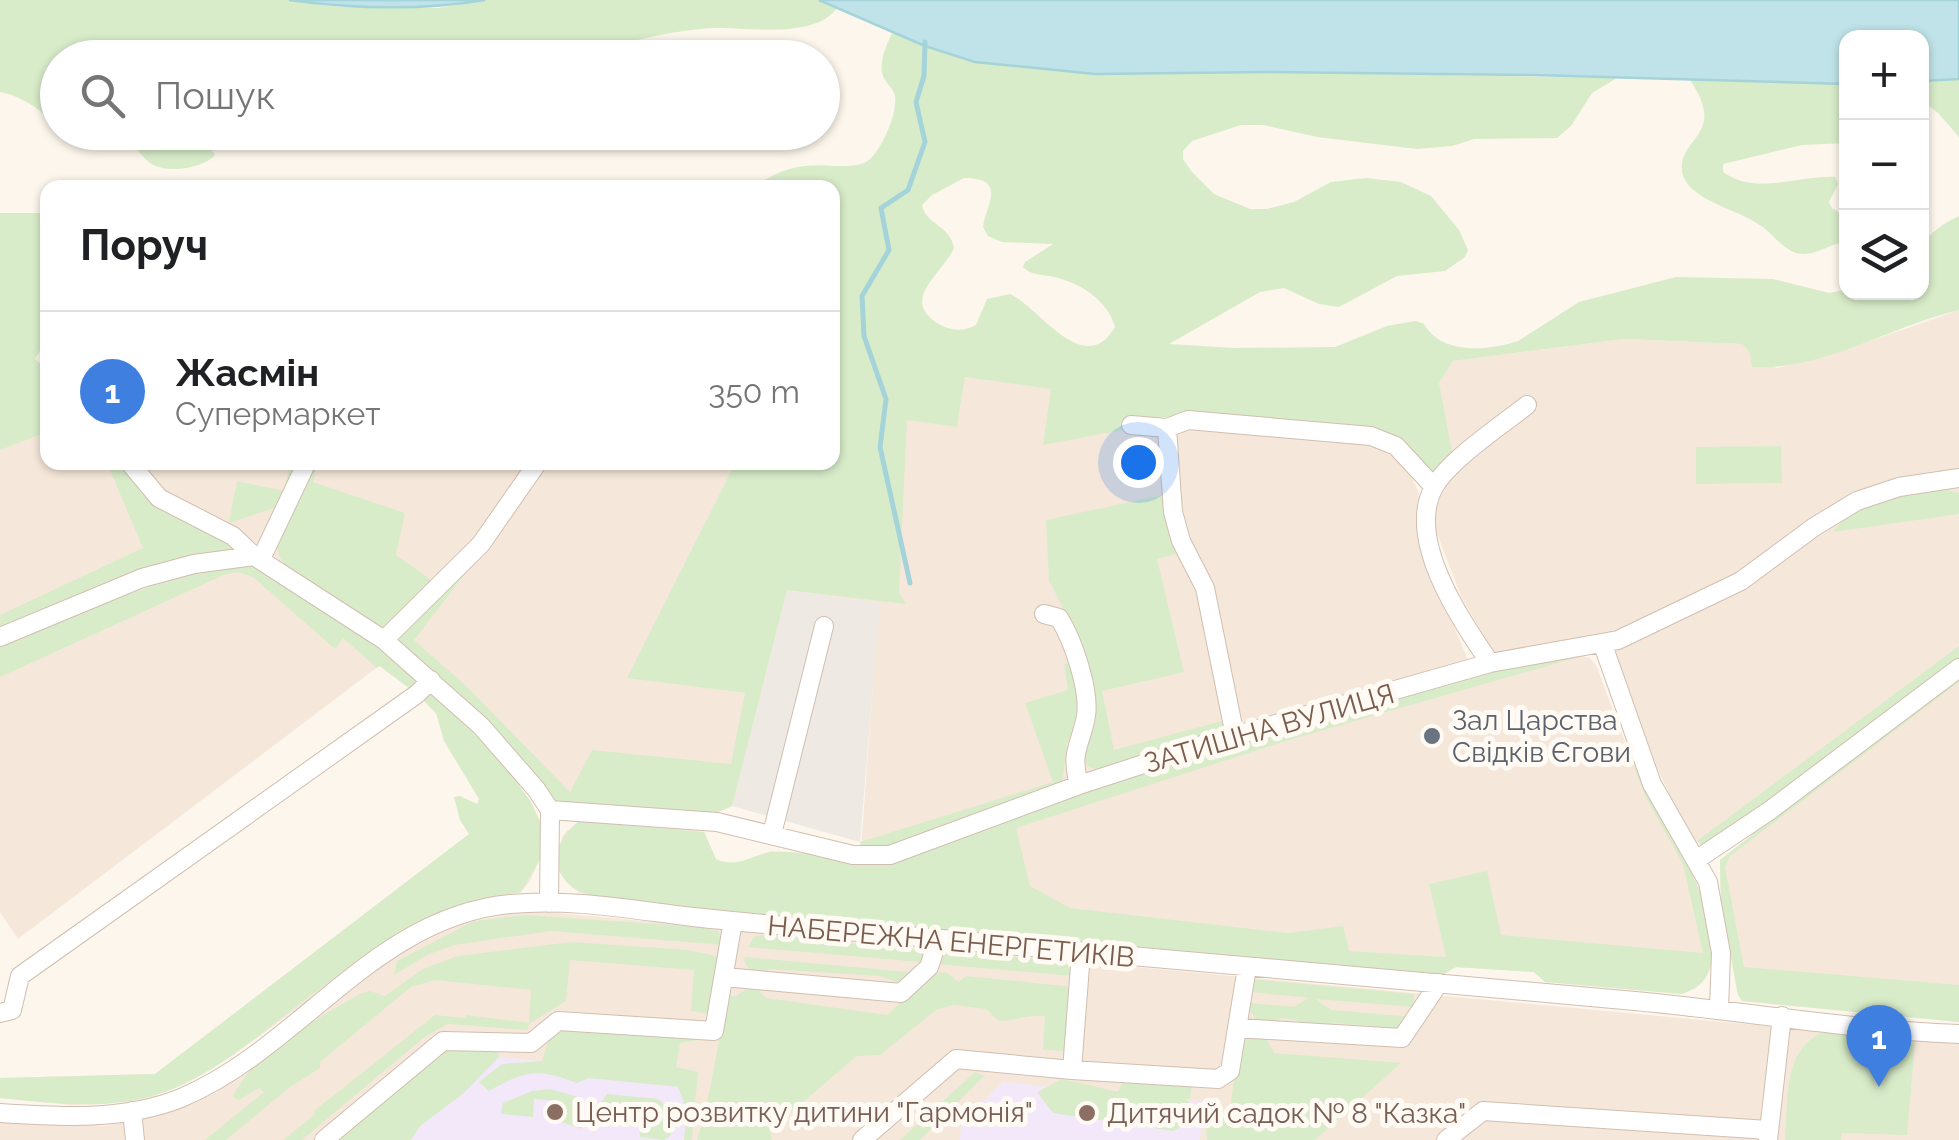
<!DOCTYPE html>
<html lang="uk">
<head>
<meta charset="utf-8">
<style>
	body { margin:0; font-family:Raleway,sans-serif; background:#f6f6f6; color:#202124 }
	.controls { position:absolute; right:30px; top:30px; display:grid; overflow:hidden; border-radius:20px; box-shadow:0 2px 8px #0004 }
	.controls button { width:90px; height:90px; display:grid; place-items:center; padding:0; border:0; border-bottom:2px solid #e0e0e0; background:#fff; color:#202124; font:50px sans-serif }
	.you { position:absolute; left:1138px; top:462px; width:35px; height:35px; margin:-25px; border:8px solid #fff; border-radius:50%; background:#1a73e8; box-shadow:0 0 0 15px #1a73e833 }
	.badge { display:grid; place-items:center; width:65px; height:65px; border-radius:50%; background:#7c3aed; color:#fff; font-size:32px; font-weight:700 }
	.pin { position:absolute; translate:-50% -82px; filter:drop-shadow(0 2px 5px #0008) }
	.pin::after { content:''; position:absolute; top:52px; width:35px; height:30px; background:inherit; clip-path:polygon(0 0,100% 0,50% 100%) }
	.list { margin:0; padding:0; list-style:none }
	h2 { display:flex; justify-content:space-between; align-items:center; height:130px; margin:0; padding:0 40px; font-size:42px }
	h2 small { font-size:32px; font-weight:400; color:#757577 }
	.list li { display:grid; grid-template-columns:65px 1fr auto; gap:30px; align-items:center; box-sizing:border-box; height:160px; padding:0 40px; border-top:2px solid #e0e0e0 }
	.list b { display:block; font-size:38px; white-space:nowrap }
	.list p { margin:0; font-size:32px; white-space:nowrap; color:#757577 }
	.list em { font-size:32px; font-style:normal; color:#757577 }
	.icon { flex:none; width:55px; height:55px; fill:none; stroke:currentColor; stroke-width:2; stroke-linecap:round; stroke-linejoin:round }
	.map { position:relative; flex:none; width:1959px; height:1140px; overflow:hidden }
	.search { position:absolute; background:#fff; box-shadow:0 2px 8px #0004; left:40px; top:40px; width:800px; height:110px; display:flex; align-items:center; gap:25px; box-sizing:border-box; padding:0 35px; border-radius:55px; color:#757577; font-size:38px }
	.panel { position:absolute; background:#fff; box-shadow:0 2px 8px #0004; left:40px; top:180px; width:800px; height:290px; border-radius:20px }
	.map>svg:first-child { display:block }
</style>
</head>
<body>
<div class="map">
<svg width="1959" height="1140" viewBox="0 0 1959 1140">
	<rect width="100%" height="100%" fill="#fdf6ec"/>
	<path fill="#f5e8da" d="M1959,310V660L1705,849L1689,834L1677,810L1636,723L1613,652L1495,653L1489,646L1461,596L1431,518L1442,488L1456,474L1438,383L1453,361L1624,339L1742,344L1750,353L1777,368L1827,356Z
		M965,377L1122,398L1143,417L1385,446L1408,469L1419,494L1418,541L1468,660L1123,764L861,849L879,603L787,591L732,806L704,818L561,804L398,630L545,463H735L628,677L745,693L772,571L907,419L957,427Z
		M47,394L48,462L122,463L143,492L146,568L0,630V408Z
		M135,463H533L496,521L434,582L333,600L229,523L205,516L172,499Z
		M255,565L477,736L516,781L531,802L541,824L539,861L530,881L521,892L455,907L421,923L367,956L257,1038L201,1075L158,1094L104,1104L71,1105L0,1098V1078L155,1074L505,807L463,741L417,694L379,666L18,939L0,912V643L103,603Z
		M1582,656L1590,658L1596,665L1633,763L1700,890L1711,964L1706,977L1696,988L1682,994L1545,982L1534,972L1456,967L1444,974L1345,966L579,893L567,883L559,871L562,837L567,830L663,826L704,832L716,859L725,864L743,863L770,851L812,854L856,864H879L1562,657Z
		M1959,674V1022L1742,1001L1738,995L1721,904L1720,860Z
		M526,910L1959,1044V1140H0V1118L106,1126L194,1102L217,1092L373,970L416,943L457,925Z"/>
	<path fill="#efe9e4" d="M787,590L880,603L860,842L732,806Z"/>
	<path fill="#f3e8fa" d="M499,1057L684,1075L691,1084L685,1140H381Z
		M1003,1082L1203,1102L1200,1140H960L961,1124Z"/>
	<path fill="#d8ecc9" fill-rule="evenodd" d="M0,0H289L340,7L438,8L485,0H819L838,6C818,40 747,27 714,28C690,29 662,34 638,40C624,44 610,56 596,57C576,59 537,62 519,57C504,54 498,50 482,58H58V132L90,133L82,141C59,142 58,127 44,114C33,105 15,94 0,92Z
		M893,32L975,62L1095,74L1267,72L1617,78L1592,93L1571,126L1557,138L1474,139L1452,146L1417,149L1317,137L1263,125H1241L1192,141L1183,151V159L1192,172L1214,194L1250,209H1267L1294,202L1331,182L1366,178L1401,182L1431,196L1459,230L1468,250L1465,257L1445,271L1397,276L1339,307L1319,304L1284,288L1260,292L1169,344L1234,348L1335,347L1387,326L1416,321L1424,324C1442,355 1487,351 1518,341L1579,302L1676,277L1773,279L1829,293L1846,290V292H1922C1922,248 1916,237 1959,216V310C1890,326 1824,371 1752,367L1750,353L1742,344L1624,339L1453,361L1439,383L1453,457L1436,471H1428L1406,447L1171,417H1143L1138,427L1043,445L1051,389L965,377L957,427L907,420L899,592L906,604L787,590L732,806L704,818L555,801L398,641V630L492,539L414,640L464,684L570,792L592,750L731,764L745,693L627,678L735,463L832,462V312L837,268L833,250L832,188L755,187C780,168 802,163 834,166C844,166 854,167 864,163C880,156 898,113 895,96C893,87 886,84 883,76C878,64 887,42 893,32ZM964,178C1008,178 986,205 983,227L988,236L1002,242L1053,244L1025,262L1023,267C1032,276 1042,274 1054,277C1080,283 1108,300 1115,327C1084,380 1039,307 1010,294L987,299L976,325C963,332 950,331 937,323C900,299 943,273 954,248C950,225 926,225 922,205L932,195Z
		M1959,79V137L1939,114L1922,100V81Z
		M1690,80L1846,84V143L1802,145L1723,164V172C1756,196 1799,175 1835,177L1838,184L1829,202L1832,208L1846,217V242C1831,243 1817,255 1802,254C1787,253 1775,237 1764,228C1742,211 1709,206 1689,186C1686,182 1683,177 1682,172C1678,136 1728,136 1690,80Z
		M146,133H200L215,155C203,169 166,174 150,163C146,160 142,155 138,151V141Z
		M0,213H48L47,339L35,359L47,370V432L0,450Z
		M1781,446L1782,483L1696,484V447Z
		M107,463H122L143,492L242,551L146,568L0,630V615L143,548Z
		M290,463H317L313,482L405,513L396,555L434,582L385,632C363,619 294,580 282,561C273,549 278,522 278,507L229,523L237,481L284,491Z
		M1948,490L1959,493V514L1833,532L1854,505L1893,491Z
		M1163,495L1168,522L1182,552L1157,559L1184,672L1102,691L1114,750L1229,719L1227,727L1099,770L1089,767L1084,761L1072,625L1049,581L1046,520Z
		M221,564L255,565L391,655L477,736L516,781L531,802L541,824L544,842L539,861L521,892C499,896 476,900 455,908C397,928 342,972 293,1009C252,1041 210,1077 159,1094C108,1111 53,1103 0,1098V1078L155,1074L469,834L460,820L454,797L460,796L477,804L479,799L444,741L436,713L417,694L380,666L377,668L343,638L335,649L253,577L238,572L226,574L0,677V643L161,582Z
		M1959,646V660L1705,849L1697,841Z
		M1582,656L1289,740L1016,828L1030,886L1070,908L1288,933L1343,926L1349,951L1446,957L1429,884L1487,871L1501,935L1703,953L1683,864L1645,796L1633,763C1657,808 1736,926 1706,977C1701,986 1691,990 1682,994L1545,982L1534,972L1456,967L1444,974C1161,952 878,930 596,897C553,887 543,849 579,821L704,832L716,859C739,870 753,852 775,852C821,850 854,870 900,859L1043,800L1468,675Z
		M1073,663L1081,718L1067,743L1062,786L882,850L861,849L860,842L1053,782L1025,703L1068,690L1064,664Z
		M1959,674V682L1730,856L1725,867L1744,967L1959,985V1022L1742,1001L1738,995L1721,904L1720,860Z
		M526,915L699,927L718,931L725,945L550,931L454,945L427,955L394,975L397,961L474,921Z
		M762,935L922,950L925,955L920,962L748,947L754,937Z
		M571,942L689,950L720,957L711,1014L691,1011L694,970L570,960L566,1001L529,1024L527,1030L447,1024L422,1039L302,1140H283L315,1114L314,1111L435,1015L465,1018L466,1015L529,1023L531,990L435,980L411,987L320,1062V1068L290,1087L226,1140H205L264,1092L259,1088L239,1100L233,1097C253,1051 318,1019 360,994L370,991L385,996L423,969L458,956Z
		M945,952L1065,961L1073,976L937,964L938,958Z
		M745,957L918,973L901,983L880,976L770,969L752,975L744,961Z
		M946,972L958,982L966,976L1074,987L1069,1051L1043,1050L1045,1016C1028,1014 1016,1021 999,1021L986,1009L953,1005L936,1010L880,1055L857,1056L770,1130L772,1140H697C712,1092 717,1043 728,995L736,996L749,987L756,988L766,998L887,1015L931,974Z
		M1251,979L1414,994L1413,1007L1316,999L1331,1010L1413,1017L1410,1029L1333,1023L1318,1031L1302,1026L1296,1020L1281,1018L1269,1024L1257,1021L1249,1009L1251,1003L1294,1007L1309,998L1250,992Z
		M552,1028L699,1033V1040L680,1043L676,1067L698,1072L692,1140H684L687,1111L678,1087L589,1078L577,1083C537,1068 526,1070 489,1091L479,1082L502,1064L542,1061Z
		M1831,1029L1915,1043L1907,1135L1842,1133L1841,1140H1785C1789,1097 1781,1045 1831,1029Z
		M1248,1034L1265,1036L1274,1053L1401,1063L1315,1140H1207L1206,1120L1230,1111L1239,1038Z
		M446,1042L494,1043L499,1057L464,1093L420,1126L411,1140H329Z
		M975,1072L984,1076L920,1140H900Z
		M1126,1074L1192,1081L1190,1099H1184L1201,1109L1200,1119L1173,1131L1053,1113L1037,1092L1062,1079L1118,1092Z
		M550,1089L582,1098V1129L558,1121L559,1101L534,1099L533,1117L501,1114L503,1103L532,1091Z
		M607,1094L658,1099L672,1111L671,1135L664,1140L640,1137L638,1112L595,1111Z"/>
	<path fill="#bfe3e8" stroke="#a5d3da" stroke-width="2.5" d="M289,0H485C419,11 355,9 289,0Z
		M819,0H1959V79L1922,81V38H1846V84L1533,75L1267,72L1095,74L975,62L925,46Z"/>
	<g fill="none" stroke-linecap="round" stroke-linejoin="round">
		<path stroke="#a5d3da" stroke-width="5" d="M910,583L880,447L886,399L864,336L862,296L889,250L881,208L908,190L925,142L916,102L924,76L925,42"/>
		<defs>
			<path id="minor" d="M1131,425L1167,428L1188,420L1371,436L1396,446L1434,487
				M1167,428L1173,512L1181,541L1205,588L1235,736
				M129,462L159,498L233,536L254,556L384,640L481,726L536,789L550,810L549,903
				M261,559L307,462
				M1044,614L1059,618C1073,640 1090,690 1086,716C1080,748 1070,750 1079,785
				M0,637L142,578L194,564L254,556
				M384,640L481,544L538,462
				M1603,645L1652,784L1708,882L1721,953L1719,1009
				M1490,663C1461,620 1405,539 1434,487C1449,460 1502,425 1527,405
				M550,810L717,822L853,855H890L1079,785L1202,745L1490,663L1618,640L1741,581L1814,527L1857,501L1899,487L1959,478
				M772,834L824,626
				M1696,860L1769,811L1959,668
				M724,977L901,993L929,967L938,939
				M0,1013L12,1010L20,976L417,694L431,680
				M1237,1028L1402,1038L1439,983
				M1072,1070L1218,1079L1230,1071L1247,967
				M132,1111L135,1140
				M0,1113C60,1117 124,1121 181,1098C300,1048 374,917 510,904C571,898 633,910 693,917C757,924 821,929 885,934C1135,956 1385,978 1635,1001C1743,1011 1851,1030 1959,1034
				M324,1140L443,1041L531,1043L558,1021L714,1031L733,921
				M862,1140L956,1059L1072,1070L1081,953
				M1446,1140L1483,1111L1768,1130
				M1768,1140L1782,1016"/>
		</defs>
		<use href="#minor" stroke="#d1beb0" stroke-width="20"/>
		<use href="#minor" stroke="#fff" stroke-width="18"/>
	</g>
	<circle fill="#6b7280" stroke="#fffaf3" stroke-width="4" cx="1432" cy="736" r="10"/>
	<g fill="#8d6e63" stroke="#fffaf3" stroke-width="4">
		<circle cx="555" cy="1112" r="10"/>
		<circle cx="1087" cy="1113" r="10"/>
	</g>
	<g text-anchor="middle" stroke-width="10" stroke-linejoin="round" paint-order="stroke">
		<g font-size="28" fill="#5b616d" stroke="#fffaf3" text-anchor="start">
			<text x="1452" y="730">Зал Царства<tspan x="1452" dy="32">Свідків Єгови</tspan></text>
		</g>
		<g font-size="28" fill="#7a5c4d" stroke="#fffaf3">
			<text transform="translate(1269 728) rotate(-16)" y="10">ЗАТИШНА ВУЛИЦЯ</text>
			<text transform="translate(951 941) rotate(5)" y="10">НАБЕРЕЖНА ЕНЕРГЕТИКІВ</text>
		</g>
		<g font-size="28" fill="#785e54" stroke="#fffaf3" text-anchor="start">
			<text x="575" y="1122">Центр розвитку дитини "Гармонія"</text>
			<text x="1107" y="1123">Дитячий садок № 8 "Казка"</text>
		</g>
	</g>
</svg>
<div class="controls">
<button>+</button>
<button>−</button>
<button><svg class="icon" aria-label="layers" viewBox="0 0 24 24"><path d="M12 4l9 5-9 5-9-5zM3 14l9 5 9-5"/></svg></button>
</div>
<div class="you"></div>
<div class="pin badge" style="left:1879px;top:1087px;background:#3f7fe0">1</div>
<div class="search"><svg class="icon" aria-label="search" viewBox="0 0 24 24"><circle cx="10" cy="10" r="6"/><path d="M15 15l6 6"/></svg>Пошук</div>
<section class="panel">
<h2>Поруч<small></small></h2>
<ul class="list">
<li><span class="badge" style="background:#3f7fe0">1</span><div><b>Жасмін</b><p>Супермаркет</p></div><em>350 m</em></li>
</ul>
</section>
</div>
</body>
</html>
